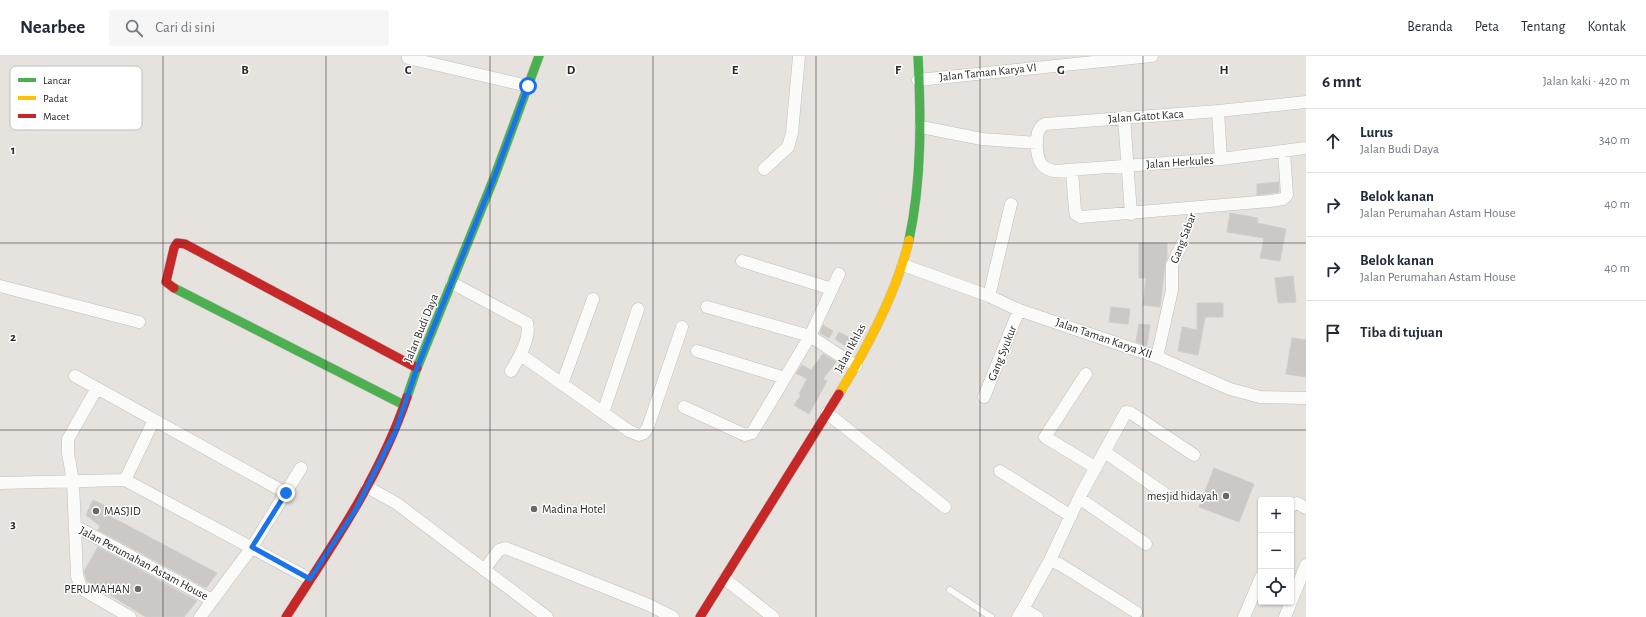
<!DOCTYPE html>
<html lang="id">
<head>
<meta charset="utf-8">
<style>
	body { margin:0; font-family:"Alegreya Sans",sans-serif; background:#f6f6f7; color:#1f2937 }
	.controls { position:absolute; right:12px; bottom:12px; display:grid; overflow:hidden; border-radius:4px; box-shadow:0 1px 3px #0004 }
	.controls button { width:36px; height:36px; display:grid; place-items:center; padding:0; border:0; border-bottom:1px solid #e0e1e3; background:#fff; color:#1f2937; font:20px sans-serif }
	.stop { position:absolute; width:12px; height:12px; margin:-9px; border:3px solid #1a73e8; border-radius:50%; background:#fff }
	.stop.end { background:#1a73e8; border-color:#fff; box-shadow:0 1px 4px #0008 }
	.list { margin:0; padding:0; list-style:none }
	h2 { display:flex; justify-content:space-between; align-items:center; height:52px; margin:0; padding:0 16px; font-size:17px }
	h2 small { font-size:13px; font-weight:400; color:#747a83 }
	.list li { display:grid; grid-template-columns:26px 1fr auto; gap:12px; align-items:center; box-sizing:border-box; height:64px; padding:0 16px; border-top:1px solid #e0e1e3 }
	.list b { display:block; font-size:15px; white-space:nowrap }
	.list p { margin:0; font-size:13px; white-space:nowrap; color:#747a83 }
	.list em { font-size:13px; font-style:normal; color:#747a83 }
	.icon { flex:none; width:22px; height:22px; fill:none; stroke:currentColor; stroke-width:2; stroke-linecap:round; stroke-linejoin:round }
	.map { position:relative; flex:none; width:1306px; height:561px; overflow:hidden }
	header { display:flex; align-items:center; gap:24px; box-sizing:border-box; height:56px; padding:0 20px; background:#fff; border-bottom:1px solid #e0e1e3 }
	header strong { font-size:19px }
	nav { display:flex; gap:22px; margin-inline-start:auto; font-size:14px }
	.search { width:280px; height:36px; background:#f6f6f7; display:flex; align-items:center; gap:10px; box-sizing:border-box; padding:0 14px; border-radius:4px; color:#747a83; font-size:15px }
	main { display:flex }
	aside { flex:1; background:#fff }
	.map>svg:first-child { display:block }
</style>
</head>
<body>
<header>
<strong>Nearbee</strong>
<div class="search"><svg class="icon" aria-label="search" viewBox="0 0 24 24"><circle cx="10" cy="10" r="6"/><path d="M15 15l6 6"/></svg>Cari di sini</div>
<nav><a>Beranda</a><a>Peta</a><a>Tentang</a><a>Kontak</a></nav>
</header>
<main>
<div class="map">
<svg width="1306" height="561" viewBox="0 0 1306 561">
	<rect width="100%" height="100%" fill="#e6e2de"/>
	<path fill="#cbc8c5" stroke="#d0cdca" d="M1279,126V136L1257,139V128Z
		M1230,157L1258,162L1257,167L1286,173L1280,205L1260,202L1264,182L1227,176Z
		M1139,187H1167V202L1165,209L1160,251L1143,249L1146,222H1139Z
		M1293,220L1296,246L1278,247L1275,222Z
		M1197,247H1223V261H1205L1198,299L1178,295L1182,271L1197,274Z
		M1111,251L1130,253L1128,268L1109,266Z
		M1139,268L1150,269L1147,290L1136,286Z
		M823,269L833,275L829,282L820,277Z
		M839,276L852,283L847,291L835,283Z
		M1292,282L1306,284V321L1286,318Z
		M823,298L836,306L823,323L827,325L809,358L794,349L801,339L799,338L807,323L796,317L802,309L811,314Z
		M1214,412L1254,428L1239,466L1199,451Z
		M93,444L108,451L104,457L217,517L206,532L98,474L100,470L86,459Z
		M98,491L197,545L184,561H146L87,525L84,515Z"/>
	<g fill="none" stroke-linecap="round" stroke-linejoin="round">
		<defs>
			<path id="lane" d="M1190,162L1194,152
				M950,534L991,561"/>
			<path id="street" d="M408,2L528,30
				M918,24L1152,0
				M1306,46L1218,55L1045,68C1033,73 1036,101 1042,109C1046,113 1049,114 1054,115L1221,103L1306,92
				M1218,55L1221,103
				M1124,61L1131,158
				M921,71L982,83L1037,87
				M764,113L788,91L792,77L799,0
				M1072,115L1075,154L1076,158L1081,161L1270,145L1283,143L1287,139L1284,95
				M742,205L832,233
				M903,209L989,240L1019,254L1157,301L1230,333L1260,341L1306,342
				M452,227L527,267C531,282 519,302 511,315
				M0,230L139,266
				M989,240L1011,148
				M707,251L810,280L856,310
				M697,295L785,322
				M521,299L629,375L639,379L644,377L648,371L682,271
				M1157,301L1172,234V209L1182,188
				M1086,318L1045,381L1096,412
				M75,320L286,437
				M562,328L593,243
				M97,332L68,383V397L73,426L77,520L80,529L85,535L130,561
				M984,341L1019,254
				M684,351L745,379L752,377L810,280L839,218
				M603,357L638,253
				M827,357L945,451
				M1105,396L1168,440
				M1000,415L1071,460
				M125,424L154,364
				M0,427L125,424L310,523
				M367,431L396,447L547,561
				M1079,442L1146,488
				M1291,450L1297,447L1306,452
				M75,470L212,544
				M1050,504L1079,442L1126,356L1131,357L1194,399
				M484,514L499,494L506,492L649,549L673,561
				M725,523L773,561
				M1291,546L1306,509
				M1023,553L1050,504L1061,509L1136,556
				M200,561L252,491L301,412
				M1018,561L1023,553L1037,561
				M1244,561L1261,521
				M1285,561L1291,546"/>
			<path id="fast" d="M909,184C922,123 921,61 918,0
				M174,232L404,349
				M407,341L417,312L494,122L539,0"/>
			<path id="slow" d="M839,338C867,292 897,236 909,184"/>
			<path id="jam" d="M174,232L166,226L174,192L177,187L185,188L417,312
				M286,561C332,490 380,421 407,341
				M700,561L839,338"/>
		</defs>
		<use href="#lane" stroke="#c0bebf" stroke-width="7"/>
		<use href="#street" stroke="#c0bebf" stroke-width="13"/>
		<use href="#fast" stroke="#c0bebf" stroke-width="10"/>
		<use href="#slow" stroke="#c0bebf" stroke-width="10"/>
		<use href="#jam" stroke="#c0bebf" stroke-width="10"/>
		<path stroke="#c2c2c2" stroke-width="2" stroke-dasharray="3 2" stroke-linecap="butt" d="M1185,178L1188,169"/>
		<use href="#lane" stroke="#fbfbfa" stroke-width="6"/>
		<use href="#street" stroke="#fbfbfa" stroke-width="12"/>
		<use href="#fast" stroke="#4caf50" stroke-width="9"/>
		<use href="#slow" stroke="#ffc107" stroke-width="9"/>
		<use href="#jam" stroke="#c62828" stroke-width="9"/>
	</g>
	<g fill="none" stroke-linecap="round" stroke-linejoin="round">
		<path stroke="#1a73e8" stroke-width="5" d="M286,437L252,491L310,523L356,453L396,374L417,312L494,122L528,30"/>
	</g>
	<path fill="none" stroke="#272727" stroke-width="1" stroke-opacity="0.55" d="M163,0V561M326,0V561M490,0V561M653,0V561M816,0V561M980,0V561M1143,0V561M0,187H1306M0,374H1306"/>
	<g fill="#6a6867" stroke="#fff" stroke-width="1.5">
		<circle cx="1226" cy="440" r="4"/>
		<circle cx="534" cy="453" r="4"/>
		<circle cx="96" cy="455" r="4"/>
		<circle cx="138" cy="533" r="4"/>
	</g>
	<g text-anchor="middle" stroke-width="3" stroke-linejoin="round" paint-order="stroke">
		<g font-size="12" fill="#272727" stroke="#fff">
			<text transform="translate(988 16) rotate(-6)" y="4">Jalan Taman Karya VI</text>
			<text transform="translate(1146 60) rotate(-4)" y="4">Jalan Gatot Kaca</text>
			<text transform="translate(1180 106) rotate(-4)" y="4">Jalan Herkules</text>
			<text transform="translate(1183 182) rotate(-69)" y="4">Gang Sabar</text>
			<text transform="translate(421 272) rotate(-68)" y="4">Jalan Budi Daya</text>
			<text transform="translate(1104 282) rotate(19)" y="4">Jalan Taman Karya XII</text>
			<text transform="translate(850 292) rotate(-62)" y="4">Jalan Ikhlas</text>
			<text transform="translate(1002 297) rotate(-68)" y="4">Gang Syukur</text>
			<text transform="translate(144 507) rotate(28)" y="4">Jalan Perumahan Astam House</text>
		</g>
		<g font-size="12" fill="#272727" stroke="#fff" text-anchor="end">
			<text x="1218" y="444">mesjid hidayah</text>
			<text x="542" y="457" text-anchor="start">Madina Hotel</text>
			<text x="104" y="459" text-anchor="start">MASJID</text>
			<text x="130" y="537">PERUMAHAN</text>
		</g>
	</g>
	<rect x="10" y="10" width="132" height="64" rx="6" fill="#fff" stroke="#bebebe" stroke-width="1"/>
	<rect x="18" y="22" width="18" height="4" fill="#4caf50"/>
	<rect x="18" y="40" width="18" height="4" fill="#ffc107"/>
	<rect x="18" y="58" width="18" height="4" fill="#c62828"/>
	<g font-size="11" fill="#272727">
		<text x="43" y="28">Lancar</text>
		<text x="43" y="46">Padat</text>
		<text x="43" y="64">Macet</text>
	</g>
	<g font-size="13" text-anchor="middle" font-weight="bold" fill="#272727" stroke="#fff" stroke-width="3" stroke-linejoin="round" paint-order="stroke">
		<text x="245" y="18">B</text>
		<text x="408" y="18">C</text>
		<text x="571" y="18">D</text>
		<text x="735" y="18">E</text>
		<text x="898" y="18">F</text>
		<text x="1061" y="18">G</text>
		<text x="1224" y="18">H</text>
		<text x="13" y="98">1</text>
		<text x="13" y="285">2</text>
		<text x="13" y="472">3</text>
	</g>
</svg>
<div class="controls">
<button>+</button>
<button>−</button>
<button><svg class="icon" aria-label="locate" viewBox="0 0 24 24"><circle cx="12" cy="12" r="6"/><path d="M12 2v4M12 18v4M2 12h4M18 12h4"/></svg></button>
</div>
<div class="stop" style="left:528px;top:30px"></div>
<div class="stop end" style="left:286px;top:437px"></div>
</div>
<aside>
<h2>6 mnt<small>Jalan kaki · 420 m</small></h2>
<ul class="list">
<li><svg class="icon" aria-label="ahead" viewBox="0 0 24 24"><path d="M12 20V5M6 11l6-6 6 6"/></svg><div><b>Lurus</b><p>Jalan Budi Daya</p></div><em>340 m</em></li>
<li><svg class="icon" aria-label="right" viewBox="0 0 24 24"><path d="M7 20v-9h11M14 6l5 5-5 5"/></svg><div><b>Belok kanan</b><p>Jalan Perumahan Astam House</p></div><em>40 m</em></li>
<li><svg class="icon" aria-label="right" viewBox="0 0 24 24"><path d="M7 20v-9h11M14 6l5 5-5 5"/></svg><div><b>Belok kanan</b><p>Jalan Perumahan Astam House</p></div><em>40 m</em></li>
<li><svg class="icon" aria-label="arrive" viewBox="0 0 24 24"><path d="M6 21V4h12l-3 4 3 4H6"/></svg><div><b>Tiba di tujuan</b></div></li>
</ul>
</aside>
</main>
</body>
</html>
